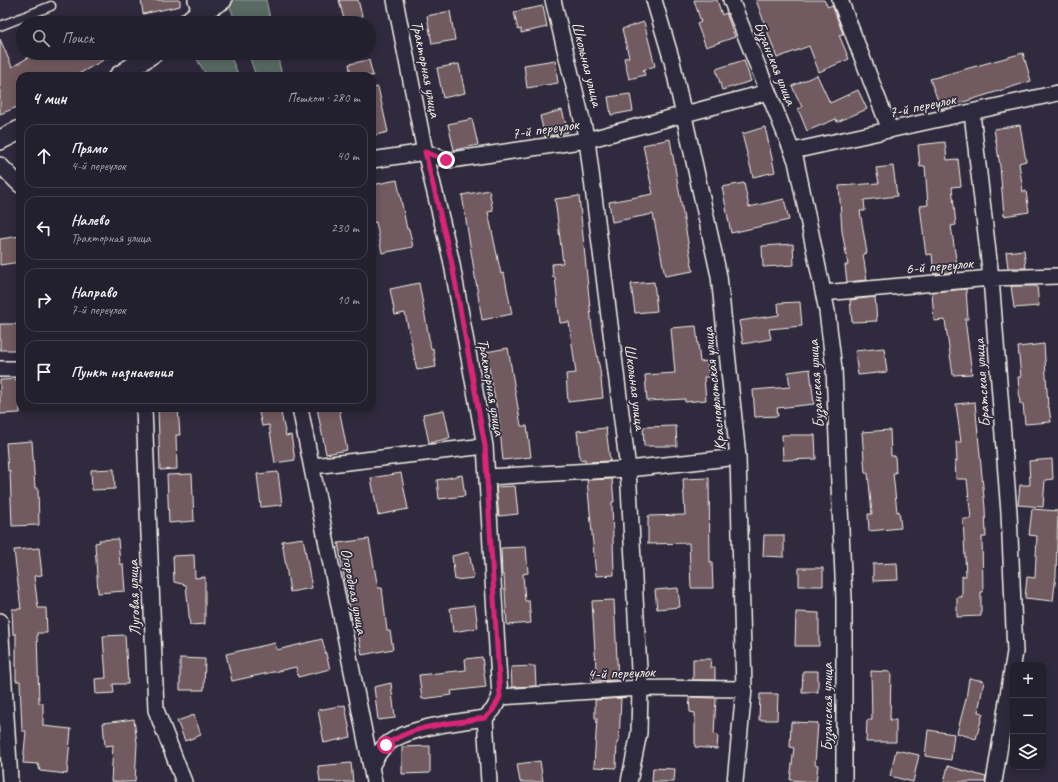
<!DOCTYPE html>
<html lang="ru">
<head>
<meta charset="utf-8">
<style>
	body { margin:0; font-family:Caveat,sans-serif; background:#2b2836; color:#f1f3f6 }
	.controls { position:absolute; right:12px; bottom:12px; display:grid; overflow:hidden; border-radius:8px; box-shadow:0 2px 10px #0003 }
	.controls button { width:36px; height:36px; display:grid; place-items:center; padding:0; border:0; border-bottom:1px solid #403e4a; background:#23202e; color:#f1f3f6; font:20px sans-serif }
	.stop { position:absolute; width:12px; height:12px; margin:-9px; border:3px solid #db2777; border-radius:50%; background:#fff }
	.stop.end { background:#db2777; border-color:#fff; box-shadow:0 1px 4px #0008 }
	.list { margin:0; padding:0; list-style:none }
	h2 { display:flex; justify-content:space-between; align-items:center; height:52px; margin:0; padding:0 16px; font-size:17px }
	h2 small { font-size:13px; font-weight:400; color:#a3a3aa }
	.list li { display:grid; grid-template-columns:26px 1fr auto; gap:12px; align-items:center; box-sizing:border-box; height:64px; margin:0 8px 8px; padding:0 8px; border:1px solid #403e4a; border-radius:12px }
	.list b { display:block; font-size:15px; white-space:nowrap }
	.list p { margin:0; font-size:13px; white-space:nowrap; color:#a3a3aa }
	.list em { font-size:13px; font-style:normal; color:#a3a3aa }
	.icon { flex:none; width:22px; height:22px; fill:none; stroke:currentColor; stroke-width:2; stroke-linecap:round; stroke-linejoin:round }
	.map { position:relative; flex:none; width:1058px; height:782px; overflow:hidden }
	.search { position:absolute; background:#23202e; box-shadow:0 2px 10px #0003; left:16px; top:16px; width:360px; height:44px; display:flex; align-items:center; gap:10px; box-sizing:border-box; padding:0 14px; border-radius:22px; color:#a3a3aa; font-size:15px }
	.panel { position:absolute; background:#23202e; box-shadow:0 2px 10px #0003; left:16px; top:72px; width:360px; height:340px; border-radius:12px }
	.map>svg:first-child { display:block }
</style>
</head>
<body>
<div class="map">
<svg width="1058" height="782" viewBox="0 0 1058 782">
	<rect width="100%" height="100%" fill="#2f2a3d"/>
	<filter id="ink" filterUnits="userSpaceOnUse"><feTurbulence type="fractalNoise" baseFrequency=".025" numOctaves="2"/><feDisplacementMap in="SourceGraphic" scale="8" xChannelSelector="R" yChannelSelector="G"/><feConvolveMatrix kernelMatrix="1 2 1 2 8 2 1 2 1" color-interpolation-filters="sRGB"/></filter>
	<g filter="url(#ink)">
		<path fill="#586a63" stroke="#a6aea6" d="M236,0H266L271,23H236L229,4Z
			M193,53H229L239,76H207Z
			M248,53H277L282,76H256Z"/>
		<path fill="#715a60" stroke="#f4f1e8" d="M141,0H180V6L143,14Z
			M339,0H358L364,23H345Z
			M694,0H717L722,15L726,13L735,37L706,47L697,24L701,22Z
			M756,0H824L828,7L832,5L843,34L839,35L849,59L819,72L809,46L777,58Z
			M543,6L547,27L521,33V29L518,30L514,12Z
			M450,11L455,40L432,44L427,16Z
			M644,22L655,66L643,70L645,75L629,79L624,58L629,57L622,29Z
			M0,39L12,67L36,53H116L75,76H20V106L0,114Z
			M1023,53L1031,81L941,109L930,79Z
			M369,60L373,76H351L349,64Z
			M555,60L558,83L527,88L524,65Z
			M744,60L751,81L722,90L716,69Z
			M459,64L465,93L443,98L437,68Z
			M817,75L830,103L858,90L867,109L837,122L836,119L807,131L798,109L802,107L792,86Z
			M378,87L388,132L372,136V88Z
			M630,94L633,111L611,115L608,97Z
			M562,110L568,132L545,137L540,116Z
			M472,119L478,145L454,150L448,124Z
			M1020,125L1026,161L1019,163L1023,192L1026,191L1029,212L1004,216L1000,166L994,129Z
			M765,127L775,172L753,177L742,134Z
			M670,139L693,271L665,276L653,214L612,222L609,202L653,194L643,145Z
			M945,142L947,160L958,159L961,186L952,187L956,225L951,226L958,272L934,274L932,254L926,255L924,240L920,206L928,205L925,166L920,167L918,145Z
			M893,166L897,196L864,200L865,211H860L867,253L863,254L867,280L847,282L845,265H848L842,231L839,186L879,183L876,168Z
			M397,180L407,229H409L413,247L382,253L376,222L372,223V185Z
			M744,183L749,207L784,199L789,220L731,233L722,187Z
			M489,190L493,211L488,212L501,274L504,273L512,314L482,320L462,195Z
			M579,196L592,328L600,370L603,398L568,402L566,374L576,373L569,322L560,323L555,277H553L552,264L563,263L555,199Z
			M20,236V262L0,265V239Z
			M793,244L794,265L763,267L762,246Z
			M1024,250L1026,268H1008L1006,252Z
			M654,282L657,311L635,313L631,284Z
			M419,283L431,349L433,348L436,367L417,370L405,313L395,315L390,289Z
			M1011,286H1037L1039,306L1014,308Z
			M966,289L968,319H965L972,374L953,375L945,320L934,321L932,292Z
			M875,297L877,321L852,322L850,300Z
			M800,302L802,326L769,329L771,339L743,344L739,321L779,315L778,303Z
			M0,324H19L20,350H0Z
			M696,326L700,362L707,361L709,377H704L706,400L685,402V399L647,401L645,375L675,373L671,328Z
			M1044,344L1048,407H1049L1051,422L1025,424L1023,404H1020L1018,377H1021L1018,347Z
			M508,348L521,426H527L531,457L503,460L499,421L486,352Z
			M884,348L887,372L858,375L855,351Z
			M810,369L814,404L777,408L778,416L755,417L753,390L790,387L788,372Z
			M20,379V413L0,414V380Z
			M975,402L985,508L986,537H982L983,592H981V616L957,617V597H962V576H966L963,519H971L967,479H956L955,461H957L956,442H961L956,404Z
			M158,408H178L180,435H176L177,469L160,470Z
			M258,408H280L286,436L291,435L295,460L275,463L269,425L262,426Z
			M317,408H339L347,450L326,454Z
			M444,410L450,438L429,443L423,414Z
			M676,426L677,446H644L643,427Z
			M606,428L610,461L585,462V459L580,460L577,431Z
			M890,430L891,456H895L896,473H893L897,512L899,511L901,528L869,531L868,514H872L868,473H865L862,432Z
			M782,435H815L816,459L783,460Z
			M32,441L35,488H38L39,525L12,526L10,471H8L6,443Z
			M1052,459L1053,479L1045,480L1043,507L1018,505L1020,485H1030L1029,461Z
			M114,469L115,489L92,490L91,470Z
			M278,472L282,505L261,507L257,474Z
			M401,473L408,509L378,515L371,478Z
			M192,474L194,521L169,523L167,475Z
			M462,475L465,496L439,499L437,480Z
			M709,478L710,562H712L713,588H691L689,543L648,544V516L685,515L683,479Z
			M612,479L614,502H612L614,575L596,576L587,480Z
			M515,486L518,514L499,516L496,487Z
			M1032,509L1058,511L1056,575L1053,601L1025,598L1027,577L1035,578L1037,536L1029,535Z
			M764,535H784V557L763,556Z
			M303,538L312,588L290,592L282,541Z
			M118,539L120,564H123L125,591L98,593L95,543L100,542L99,540Z
			M369,539L378,588H382L387,631H390L393,649L362,655L358,632H354L338,543Z
			M526,547L528,573L523,574L525,601H529L531,623L507,625L504,575H502L501,548Z
			M39,548L42,575L34,576L38,608H46L47,633H37L39,703H43V726L71,729L67,774L40,771L38,764L23,763L26,731H22L20,681H16V634H13L12,609H21L14,550Z
			M469,552L474,578L455,580L452,556Z
			M194,555L195,578L205,577V624L190,625L186,585L174,582L173,556Z
			M897,563L898,580L873,581V564Z
			M799,568H823V586H799Z
			M678,588L680,607L657,609L655,590Z
			M614,600L618,680L592,681V668H596L592,601Z
			M475,605L478,628L453,632L450,608Z
			M796,612L819,613V646H795Z
			M125,635L128,684H113L114,693L96,694L95,679L106,678L103,636Z
			M322,639L330,669L298,677L296,667L232,681L226,654L275,643L277,650Z
			M482,657L486,687L451,691L452,695L422,699L419,675L466,670L465,659Z
			M180,658L205,659L204,690H180Z
			M693,659H711L710,667H715V680H693Z
			M535,666L536,686L512,687L511,667Z
			M803,671H818V692H802Z
			M871,671L891,672L890,720H896V742H866L867,720H872Z
			M969,678L984,681L978,712L983,713L976,739L957,733L966,699Z
			M391,683L395,718L378,720L374,687Z
			M760,694H778L777,720H759Z
			M689,697L716,698L714,734L718,735L717,749L695,747V713L690,712Z
			M621,698L619,742H617L616,768L594,767L597,718H595V700Z
			M345,705L351,737L324,743L318,710Z
			M194,715L201,735L185,741L177,721Z
			M134,719L137,743L135,782H111L113,745L105,746L103,723Z
			M791,722L818,723L815,764L818,765L816,782L790,780L794,748L790,747Z
			M928,730L954,734L951,760L925,756Z
			M430,746V773L402,774V747Z
			M896,750L919,755L913,782L890,776Z
			M540,761L543,782H520L517,764Z
			M351,763L353,782H320L318,766Z
			M948,766L986,777L985,782H944Z
			M653,768L675,769L674,782H652Z"/>
		<g fill="none" stroke-linecap="round" stroke-linejoin="round">
			<defs>
				<path id="service" d="M0,26L51,6"/>
				<path id="minor" d="M196,0L200,12
					M395,0L425,152L451,259L485,446L500,697L493,710L485,718L489,782
					M553,0L587,140L628,469L640,688L639,733L629,782
					M654,0L672,61L719,276L738,457L744,689L735,782
					M731,0L796,161L827,311L834,369L844,598V782
					M840,0L890,130
					M972,113L991,278L1009,513L1015,652L994,782
					M793,151L1058,93
					M372,160L425,152L441,158L451,160L587,140L768,92
					M0,165L20,185
					M823,293L991,278L1058,276
					M0,369H20
					M144,408L156,710L184,782
					M300,408L374,782
					M313,466L485,446
					M487,477L628,469L738,457
					M0,621L10,780
					M500,697L640,688L744,689
					M371,767C375,759 379,751 385,746C404,727 459,722 485,718"/>
				<path id="tertiary" d="M187,23L200,12L222,0
					M119,76L153,53
					M0,140L20,130"/>
			</defs>
			<use href="#service" stroke="#f4f1e8" stroke-width="11"/>
			<use href="#minor" stroke="#f4f1e8" stroke-width="18"/>
			<use href="#tertiary" stroke="#f4f1e8" stroke-width="22"/>
			<use href="#service" stroke="#2f2a3d" stroke-width="8"/>
			<use href="#minor" stroke="#2f2a3d" stroke-width="15"/>
			<use href="#tertiary" stroke="#2f2a3d" stroke-width="19"/>
		</g>
	</g>
	<g fill="none" stroke-linecap="round" stroke-linejoin="round" filter="url(#ink)">
		<path stroke="#db2777" stroke-width="5" d="M386,745C412,725 453,723 485,718L493,710L500,697L485,446L451,259L425,152L446,160"/>
	</g>
	<g text-anchor="middle" stroke-width="3.5" stroke-linejoin="round" paint-order="stroke">
		<g font-size="16" fill="#f4f1e8" stroke="#2f2a3d">
			<text transform="translate(776 63) rotate(68)" y="6">Бузанская улица</text>
			<text transform="translate(588 64) rotate(76)" y="6">Школьная улица</text>
			<text transform="translate(427 69) rotate(79)" y="6">Тракторная улица</text>
			<text transform="translate(922 105) rotate(-12)" y="6">7-й переулок</text>
			<text transform="translate(545 128) rotate(-8)" y="6">7-й переулок</text>
			<text transform="translate(939 265) rotate(-5)" y="6">6-й переулок</text>
			<text transform="translate(981 383) rotate(-94)" y="6">Братская улица</text>
			<text transform="translate(815 384) rotate(-94)" y="6">Бузанская улица</text>
			<text transform="translate(492 387) rotate(80)" y="6">Тракторная улица</text>
			<text transform="translate(636 387) rotate(83)" y="6">Школьная улица</text>
			<text transform="translate(713 389) rotate(-96)" y="6">Краснофлотская улица</text>
			<text transform="translate(355 591) rotate(79)" y="6">Огородная улица</text>
			<text transform="translate(133 598) rotate(-92)" y="6">Луговая улица</text>
			<text transform="translate(621 672) rotate(-2)" y="6">4-й переулок</text>
			<text transform="translate(826 707) rotate(-90)" y="6">Бузанская улица</text>
		</g>
	</g>
</svg>
<div class="controls">
<button>+</button>
<button>−</button>
<button><svg class="icon" aria-label="layers" viewBox="0 0 24 24"><path d="M12 4l9 5-9 5-9-5zM3 14l9 5 9-5"/></svg></button>
</div>
<div class="stop" style="left:386px;top:745px"></div>
<div class="stop end" style="left:446px;top:160px"></div>
<div class="search"><svg class="icon" aria-label="search" viewBox="0 0 24 24"><circle cx="10" cy="10" r="6"/><path d="M15 15l6 6"/></svg>Поиск</div>
<section class="panel">
<h2>4 мин<small>Пешком · 280 m</small></h2>
<ul class="list">
<li><svg class="icon" aria-label="ahead" viewBox="0 0 24 24"><path d="M12 20V5M6 11l6-6 6 6"/></svg><div><b>Прямо</b><p>4-й переулок</p></div><em>40 m</em></li>
<li><svg class="icon" aria-label="left" viewBox="0 0 24 24"><path d="M17 20v-9H6M10 6l-5 5 5 5"/></svg><div><b>Налево</b><p>Тракторная улица</p></div><em>230 m</em></li>
<li><svg class="icon" aria-label="right" viewBox="0 0 24 24"><path d="M7 20v-9h11M14 6l5 5-5 5"/></svg><div><b>Направо</b><p>7-й переулок</p></div><em>10 m</em></li>
<li><svg class="icon" aria-label="arrive" viewBox="0 0 24 24"><path d="M6 21V4h12l-3 4 3 4H6"/></svg><div><b>Пункт назначения</b></div></li>
</ul>
</section>
</div>
</body>
</html>
